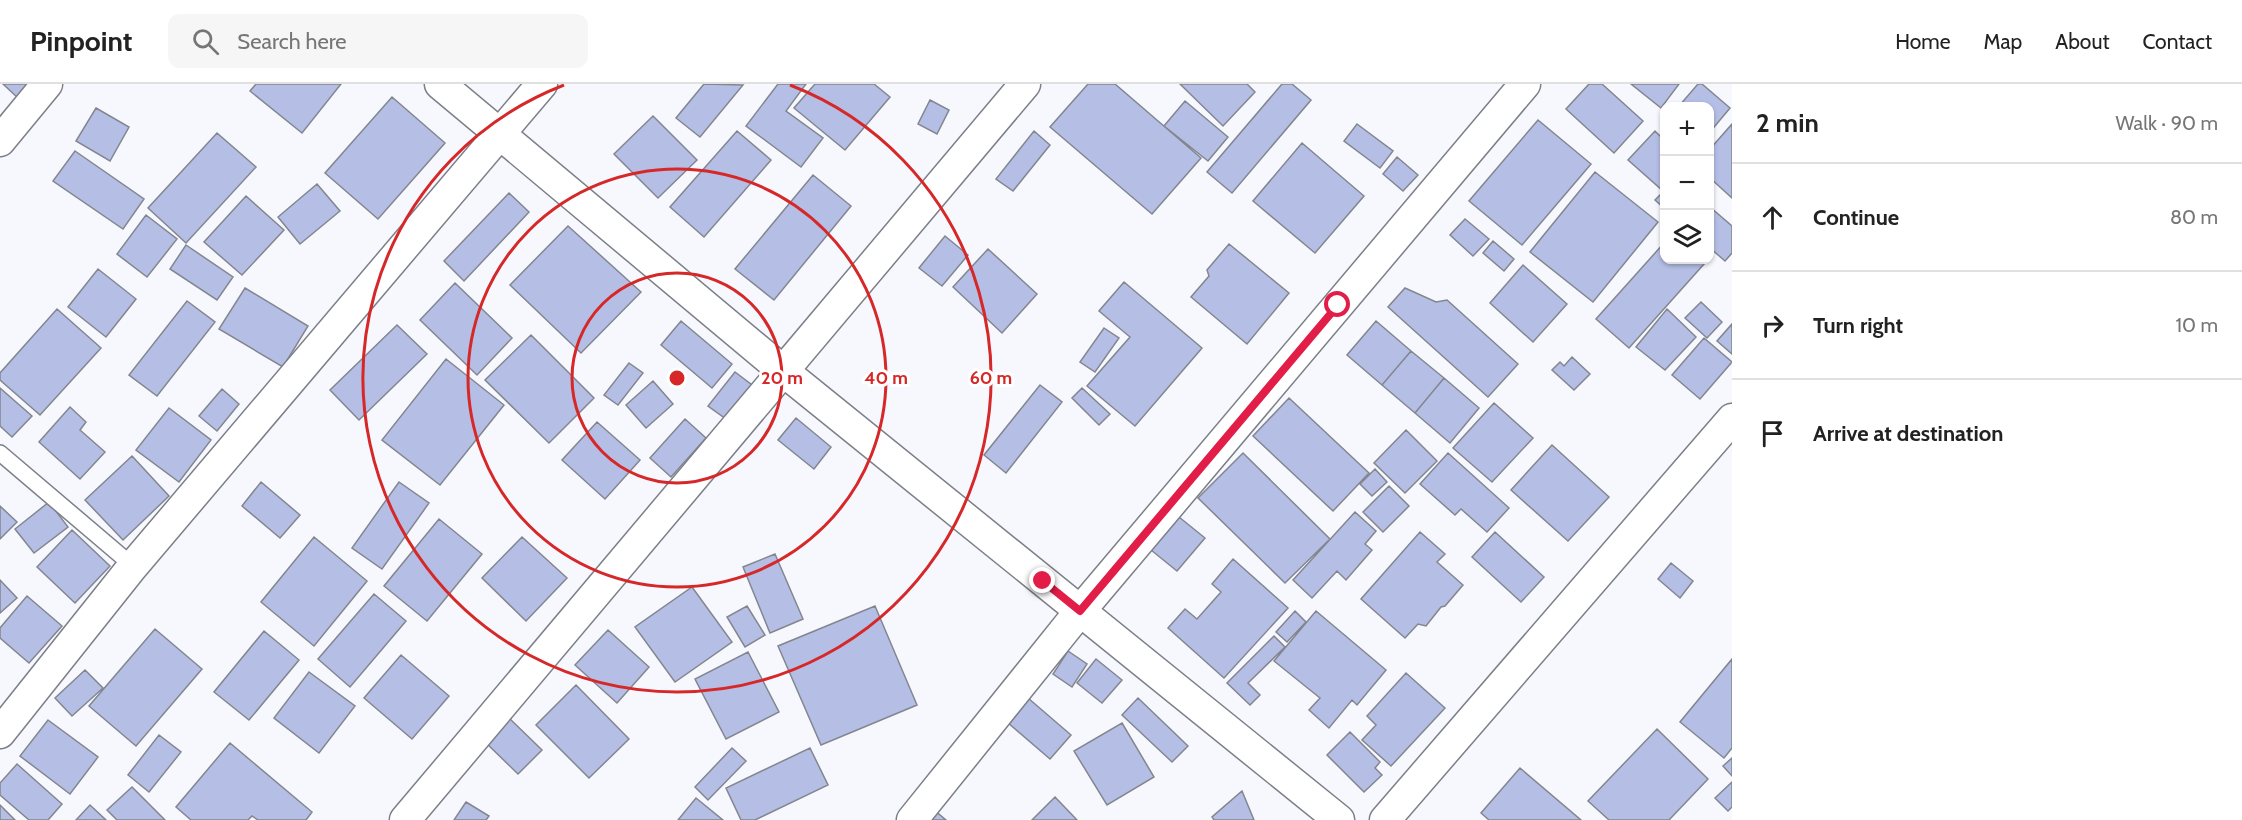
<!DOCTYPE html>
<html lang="en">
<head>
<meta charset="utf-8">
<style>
	body { margin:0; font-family:Cabin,sans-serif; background:#f6f6f6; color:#222 }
	.controls { position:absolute; right:18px; top:18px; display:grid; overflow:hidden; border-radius:12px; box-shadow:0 2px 4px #0004 }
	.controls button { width:54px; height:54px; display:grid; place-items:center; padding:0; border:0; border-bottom:2px solid #e0e0e0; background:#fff; color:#222; font:30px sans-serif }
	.stop { position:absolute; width:18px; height:18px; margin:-14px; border:4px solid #e11d48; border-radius:50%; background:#fff }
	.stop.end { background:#e11d48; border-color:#fff; box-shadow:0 2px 6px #0008 }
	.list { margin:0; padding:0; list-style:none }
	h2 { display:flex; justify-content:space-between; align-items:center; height:78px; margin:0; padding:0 24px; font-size:26px }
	h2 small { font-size:20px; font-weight:400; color:#767676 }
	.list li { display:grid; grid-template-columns:39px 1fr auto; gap:18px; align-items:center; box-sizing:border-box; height:108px; padding:0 24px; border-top:2px solid #e0e0e0 }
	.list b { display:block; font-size:22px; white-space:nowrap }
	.list em { font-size:20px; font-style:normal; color:#767676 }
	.icon { flex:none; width:33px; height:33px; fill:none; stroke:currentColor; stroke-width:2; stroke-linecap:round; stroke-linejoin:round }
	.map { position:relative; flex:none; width:1732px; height:736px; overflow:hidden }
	header { display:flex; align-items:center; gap:36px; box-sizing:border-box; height:84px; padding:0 30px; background:#fff; border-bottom:2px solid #e0e0e0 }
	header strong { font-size:28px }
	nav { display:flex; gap:33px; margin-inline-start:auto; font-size:21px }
	.search { width:420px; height:54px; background:#f6f6f6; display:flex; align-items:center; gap:15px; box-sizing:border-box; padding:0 21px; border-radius:12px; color:#767676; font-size:22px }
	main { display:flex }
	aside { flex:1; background:#fff }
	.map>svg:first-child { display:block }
</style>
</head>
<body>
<header>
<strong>Pinpoint</strong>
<div class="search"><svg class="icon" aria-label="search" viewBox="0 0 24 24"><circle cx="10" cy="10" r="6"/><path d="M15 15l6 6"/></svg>Search here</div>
<nav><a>Home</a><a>Map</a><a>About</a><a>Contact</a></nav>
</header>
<main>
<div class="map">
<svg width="1732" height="736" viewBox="0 0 1732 736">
	<rect width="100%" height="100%" fill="#f6f8fe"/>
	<path fill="#b5bfe5" stroke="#83868f" stroke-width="1.5" d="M3,0H32L20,16Z
		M256,0H341L302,49L250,7Z
		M704,0L743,1L700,53L676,34Z
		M778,0H806L786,27L823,54L801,83L746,42Z
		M815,0H874L890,13L845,66L794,24Z
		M1088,0H1115L1201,74L1152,130L1050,43Z
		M1180,0H1247L1255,8L1223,42Z
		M1282,0H1292L1311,16L1232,109L1207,88Z
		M1589,0H1602L1643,37L1614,69L1566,25Z
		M1631,0H1679L1661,24Z
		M1698,0H1702L1730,24L1710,48V22H1679Z
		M392,13L445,59L378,135L325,89Z
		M930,16L949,26L937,50L918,40Z
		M1185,17L1228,53L1208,77L1164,42Z
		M96,24L129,43L110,77L76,57Z
		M653,32L697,76L658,114L614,70Z
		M1538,36L1591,80L1522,161L1469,117Z
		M1357,40L1393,67L1380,84L1344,57Z
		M1732,40V114L1710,94V65Z
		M737,47L771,76L704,153L670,123Z
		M1034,47L1050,61L1013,107L996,95Z
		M1655,47L1664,56V103L1662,106L1628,76Z
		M217,49L256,83L186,159L148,124Z
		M1302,59L1364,112L1315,169L1253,117Z
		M75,67L144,115L123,145L53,97Z
		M1397,73L1418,91L1403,107L1383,90Z
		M1595,88L1658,138L1593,218L1530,168Z
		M813,91L851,122L774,216L735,185Z
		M317,100L340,127L300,160L278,133Z
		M1664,107V124L1655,116Z
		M509,109L529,128L464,197L444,177Z
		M246,112L284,146L242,191L204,158Z
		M1710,123L1732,142V169L1725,177L1710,164Z
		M146,131L177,155L147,193L117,170Z
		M1465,135L1489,155L1473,172L1450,151Z
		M568,142L641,208L581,269L510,201Z
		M945,152L968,171L942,202L919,184Z
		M1493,157L1514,175L1504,187L1483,169Z
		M1664,159V176H1699L1704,180L1629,264L1596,235Z
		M1229,160L1289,209L1247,260L1191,213L1209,192L1207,186Z
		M186,161L233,193L217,216L170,185Z
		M988,165L1037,210L1002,249L953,203Z
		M1523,181L1567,220L1533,258L1490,219Z
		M98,185L136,215L106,253L68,223Z
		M1124,198L1202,264L1135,342L1087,302L1130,253L1099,227Z
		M455,199L512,254L477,291L420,236Z
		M245,204L308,242L283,283L219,245Z
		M1405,204L1436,218L1447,216L1518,280L1488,313L1388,223Z
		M187,217L215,238L157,312L129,291Z
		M1701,218L1722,238L1707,254L1685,234Z
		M57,225L101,264L40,331L0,296V289Z
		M1667,225L1696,253L1665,286L1636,263Z
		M681,237L732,280L712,304L661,261Z
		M1376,237L1411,267L1382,301L1347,271Z
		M1732,240V270L1717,257Z
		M397,241L427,270L359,336L330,306Z
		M1104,244L1119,254L1095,288L1080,278Z
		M531,251L594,314L549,359L485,296Z
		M1704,254L1732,278L1700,315L1672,291Z
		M1411,267L1444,294L1415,329L1382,301Z
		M1572,273L1590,290L1574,306L1552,286L1560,278L1564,282Z
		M446,275L504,321L440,401L382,356Z
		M629,279L643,289L618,321L604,311Z
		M735,288L752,301L726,335L708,322Z
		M1444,294L1479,324L1450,359L1415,329Z
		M653,297L673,320L646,344L626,321Z
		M1040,301L1062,318L1006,389L984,371Z
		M0,304L32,332L12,353L0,342Z
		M1082,304L1110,330L1099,341L1072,314Z
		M222,305L239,320L217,347L199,332Z
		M1289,314L1369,389L1333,427L1253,352Z
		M1494,319L1533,354L1492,398L1453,364Z
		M70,323L86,338L80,346L105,368L80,395L39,358Z
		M169,324L211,356L179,398L136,366Z
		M796,334L831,363L814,385L778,356Z
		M685,335L706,354L671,393L650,374Z
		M597,338L640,376L605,415L562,376Z
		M1406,346L1437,377L1405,409L1374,379Z
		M1552,361L1609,413L1568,457L1511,406Z
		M1243,369L1330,455L1285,499L1198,414Z
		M1448,369L1509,424L1487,448L1461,425L1455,431L1420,400Z
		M132,372L169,412L123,456L85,416Z
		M1375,385L1387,398L1372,412L1360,400Z
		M261,398L300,431L280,454L242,422Z
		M399,398L429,419L382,485L352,464Z
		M1389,402L1409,422L1383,448L1363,428Z
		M49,418L68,443L34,469L15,445Z
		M0,422L17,438L0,455Z
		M1355,428L1376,447L1365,460L1372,466L1346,496L1337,487L1312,514L1293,496Z
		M1179,433L1205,454L1177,487L1151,466Z
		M439,435L482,470L427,537L384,502Z
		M72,446L110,482L75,519L37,483Z
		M1420,448L1445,470L1437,478L1463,501L1445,522L1441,523L1426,542L1418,540L1405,554L1361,515Z
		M1495,448L1544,493L1521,518L1472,473Z
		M314,453L367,497L314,562L261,518Z
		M522,453L567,494L526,537L482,494Z
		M775,470L803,535L770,549L743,483Z
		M1233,475L1288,524L1224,594L1168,544L1185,525L1197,535L1221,508L1212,500Z
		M1671,479L1693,497L1680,514L1658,495Z
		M0,496L17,514L0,529Z
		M692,503L732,558L675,598L635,543Z
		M374,510L406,537L350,603L318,575Z
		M27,512L62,542L29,579L0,554V544Z
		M747,522L765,551L745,563L727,533Z
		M875,522L917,621L821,661L778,562Z
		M1295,527L1306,538L1287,558L1276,548Z
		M1316,527L1386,586L1357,621L1352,616L1329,644L1309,626L1320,614L1274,577Z
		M155,545L202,585L136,662L89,622Z
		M608,546L649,583L617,619L575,581Z
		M264,547L299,576L249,636L214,608Z
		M1274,552L1285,563L1248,599L1260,611L1250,621L1227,599Z
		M1068,567L1087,580L1072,603L1053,590Z
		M748,568L779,628L726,655L695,595Z
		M401,571L449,612L412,655L364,614Z
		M1096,575L1122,596L1102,619L1077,599Z
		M1732,575V664L1724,674L1680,638Z
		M85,586L103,604L72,632L55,614Z
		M309,588L355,622L319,669L274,634Z
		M1406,589L1445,624L1391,682L1362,656L1376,641L1367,632Z
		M576,601L629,655L589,694L536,641Z
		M1028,614L1071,651L1050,675L1007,638Z
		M1138,614L1188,662L1172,678L1122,631Z
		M506,631L542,666L518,690L482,655Z
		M48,636L98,673L70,710L20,672Z
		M1122,639L1154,693L1107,721L1074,667Z
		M1657,645L1708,695L1669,736H1609L1588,717Z
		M1350,648L1380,678L1375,684L1382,691L1364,708L1327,671Z
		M159,651L181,668L149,708L128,691Z
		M230,659L312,728L306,736H258L252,732L248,736H191L176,723Z
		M732,664L746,677L708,716L695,703Z
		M810,664L828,701L755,736H741L726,704Z
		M1732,674V692L1723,682Z
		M17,680L62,720L48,736H29L0,711V699Z
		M1520,684L1581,736H1489L1481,729Z
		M1732,698V723L1728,727L1715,714Z
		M132,703L165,736H117L107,726Z
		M1242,707L1254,736H1214L1212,733Z
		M1055,713L1077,736H1032Z
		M696,714L723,736H678Z
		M466,718L489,732L486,736H454Z
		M0,721L15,736H0Z
		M90,721L106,736H76Z
		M933,725L946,736H924Z"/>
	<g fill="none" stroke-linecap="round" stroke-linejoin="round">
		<defs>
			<path id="service" d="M0,369L133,482"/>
			<path id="minor" d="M440,0L782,286L1339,736
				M0,57L47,0
				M0,649L133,482L542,0
				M405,736L1025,0
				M912,736L1080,527L1525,0
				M1385,736L1732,335"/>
		</defs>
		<use href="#service" stroke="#7d7f88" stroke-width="18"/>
		<use href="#minor" stroke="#7d7f88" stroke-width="33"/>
		<use href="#service" stroke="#fff" stroke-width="15"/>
		<use href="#minor" stroke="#fff" stroke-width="30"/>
	</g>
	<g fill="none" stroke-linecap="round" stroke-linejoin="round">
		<path stroke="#e11d48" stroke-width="8" d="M1043,497L1080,527L1338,221"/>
	</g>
	<g fill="none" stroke="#d62828" stroke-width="3">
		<circle cx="677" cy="294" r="105"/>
		<circle cx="677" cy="294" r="209"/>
		<path d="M790 1A314 314 0 1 1 564 1"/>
	</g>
	<circle cx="677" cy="294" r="9" fill="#d62828" stroke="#fff" stroke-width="3"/>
	<g font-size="18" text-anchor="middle" font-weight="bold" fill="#d62828" stroke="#fff" stroke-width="6" stroke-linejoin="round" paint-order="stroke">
		<text x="782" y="300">20 m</text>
		<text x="886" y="300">40 m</text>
		<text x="991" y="300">60 m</text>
	</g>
</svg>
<div class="controls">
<button>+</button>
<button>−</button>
<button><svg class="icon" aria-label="layers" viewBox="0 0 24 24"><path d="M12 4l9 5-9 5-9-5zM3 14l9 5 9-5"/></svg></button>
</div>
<div class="stop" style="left:1338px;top:221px"></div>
<div class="stop end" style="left:1043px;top:497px"></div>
</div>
<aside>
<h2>2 min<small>Walk · 90 m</small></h2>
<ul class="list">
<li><svg class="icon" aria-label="ahead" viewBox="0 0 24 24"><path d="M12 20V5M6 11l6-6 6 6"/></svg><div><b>Continue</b></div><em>80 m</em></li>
<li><svg class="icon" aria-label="right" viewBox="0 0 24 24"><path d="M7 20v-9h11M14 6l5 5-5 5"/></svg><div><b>Turn right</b></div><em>10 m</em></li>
<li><svg class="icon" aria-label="arrive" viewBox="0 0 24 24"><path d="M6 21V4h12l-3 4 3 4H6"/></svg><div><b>Arrive at destination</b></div></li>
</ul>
</aside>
</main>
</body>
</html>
